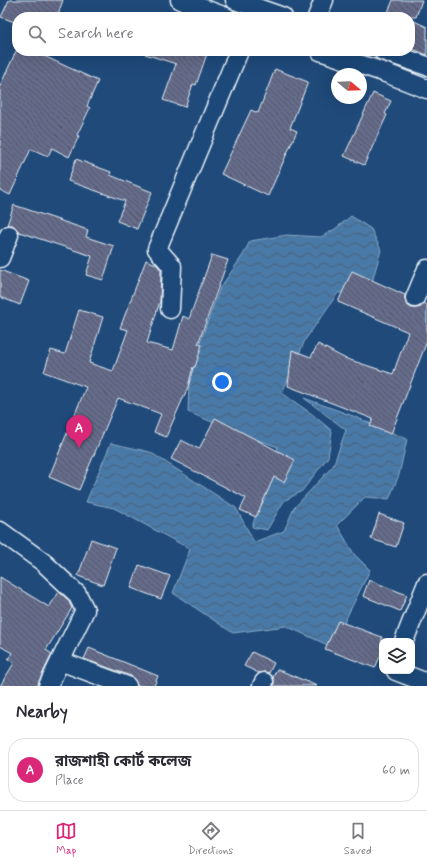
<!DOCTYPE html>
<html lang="en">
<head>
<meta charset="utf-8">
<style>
	body { margin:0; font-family:Mynerve,"Noto Sans Bengali",sans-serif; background:#f7f7f7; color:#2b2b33 }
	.controls { position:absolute; right:12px; bottom:12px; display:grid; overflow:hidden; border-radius:8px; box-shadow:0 4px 16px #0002 }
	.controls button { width:36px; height:36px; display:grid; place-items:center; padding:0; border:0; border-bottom:1px solid #e1e1e2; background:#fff; color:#2b2b33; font:20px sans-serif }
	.compass { position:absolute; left:331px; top:68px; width:36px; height:36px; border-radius:50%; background:#fff; box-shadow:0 4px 16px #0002; rotate:109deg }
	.you { position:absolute; left:222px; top:382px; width:14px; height:14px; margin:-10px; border:3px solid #fff; border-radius:50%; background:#1a73e8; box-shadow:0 0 0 6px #1a73e833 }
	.badge { display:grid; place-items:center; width:26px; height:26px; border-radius:50%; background:#db2777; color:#fff; font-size:13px; font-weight:700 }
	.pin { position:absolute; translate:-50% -33px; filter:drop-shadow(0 1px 2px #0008) }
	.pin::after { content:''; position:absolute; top:21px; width:14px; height:12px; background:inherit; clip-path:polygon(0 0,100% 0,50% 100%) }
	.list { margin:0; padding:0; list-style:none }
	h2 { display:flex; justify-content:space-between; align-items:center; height:52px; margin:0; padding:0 16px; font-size:17px }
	h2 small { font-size:13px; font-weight:400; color:#7c7c81 }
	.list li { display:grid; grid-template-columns:26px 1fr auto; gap:12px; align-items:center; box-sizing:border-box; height:64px; margin:0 8px 8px; padding:0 8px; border:1px solid #e1e1e2; border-radius:16px }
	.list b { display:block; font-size:15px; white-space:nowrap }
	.list p { margin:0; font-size:13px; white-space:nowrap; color:#7c7c81 }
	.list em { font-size:13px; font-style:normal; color:#7c7c81 }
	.icon { flex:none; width:22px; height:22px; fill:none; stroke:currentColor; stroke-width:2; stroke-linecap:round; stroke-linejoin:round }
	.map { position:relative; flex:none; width:427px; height:686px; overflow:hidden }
	.search { position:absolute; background:#fff; box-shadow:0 4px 16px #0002; left:12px; right:12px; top:12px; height:44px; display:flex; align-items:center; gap:10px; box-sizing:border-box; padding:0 14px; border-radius:16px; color:#7c7c81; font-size:15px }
	.sheet { height:124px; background:#fff }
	nav { display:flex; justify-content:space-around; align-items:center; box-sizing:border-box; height:56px; border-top:1px solid #e1e1e2; background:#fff; font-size:11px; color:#7c7c81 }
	nav a { display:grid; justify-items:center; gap:2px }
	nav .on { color:#db2777 }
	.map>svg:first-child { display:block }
</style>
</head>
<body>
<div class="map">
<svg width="427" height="686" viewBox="0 0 427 686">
	<defs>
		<pattern id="water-waves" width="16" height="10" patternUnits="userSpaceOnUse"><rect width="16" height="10" fill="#4979a6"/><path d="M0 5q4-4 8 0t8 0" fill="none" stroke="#48637d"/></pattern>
		<pattern id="building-back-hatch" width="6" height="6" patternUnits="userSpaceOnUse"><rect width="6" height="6" fill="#656c8b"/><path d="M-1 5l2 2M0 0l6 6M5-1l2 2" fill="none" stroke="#545867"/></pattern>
	</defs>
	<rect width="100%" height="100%" fill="#1f4a7a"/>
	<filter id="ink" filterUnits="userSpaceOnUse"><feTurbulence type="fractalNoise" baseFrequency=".025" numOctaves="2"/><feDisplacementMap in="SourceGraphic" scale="8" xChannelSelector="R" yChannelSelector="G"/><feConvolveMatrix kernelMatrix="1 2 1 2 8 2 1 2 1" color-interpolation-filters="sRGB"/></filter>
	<g filter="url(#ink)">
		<path fill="url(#water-waves)" stroke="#89a9c7" d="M351,216L371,229L381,250L372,282L365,291L338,293L305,340L282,393L312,414L332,431L328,457L302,491L284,501L267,530L252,527L278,447L236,432L188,412L189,384L200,342L220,288L243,255L250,241L287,235L321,237L335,229Z
			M304,398L353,416L407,439L399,475L389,499L365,497L337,525L354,554L370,570L332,647L286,626L233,633L173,593L190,549L114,508L86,502L111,443L150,452L236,508L254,542L284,531L294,508L333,466L346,430Z"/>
		<path fill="url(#building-back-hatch)" stroke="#e8f1f8" d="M9,0H63L57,17H17V23L1,17Z
			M393,0H422L416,17H386Z
			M410,19L427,27V55L410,48Z
			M16,51H33L98,81L87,106L90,108L77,135L79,136L69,157L52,148L48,156L31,149L10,195L0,190V86Z
			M146,51H208L196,85L193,84L185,107L163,100L176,64L145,54Z
			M275,69L308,82L290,128L297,131L268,196L221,174L251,110L258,113Z
			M373,93L391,101L385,114L387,115L364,165L344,156Z
			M76,159L111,172L110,175L152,192L137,229L117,221L125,201L68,181Z
			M14,205L88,230L86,237L114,246L103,280L86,275L92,256L19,232L13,225H7Z
			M212,255L228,260L198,344L202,345L195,367H193L188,387L166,437L154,432L161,414L118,398L79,490L49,477L86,387L44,372L51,350L65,354L79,310L103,317L89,363L113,371L128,330L120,328L146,260L156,264L161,270L160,301L147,343L173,350L183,316L189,319Z
			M0,270L29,281L20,305L0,297Z
			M352,271L405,295V300L406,304L411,308H417L421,307L424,303L427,305V341L391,434L370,426L373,419L288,386L292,350L311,357L318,344L344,358L393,374L408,332L338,302Z
			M215,418L295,460L284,482L274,477L256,517L240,510L246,498L171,459L181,440L199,449Z
			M379,514L404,523L396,547L371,539Z
			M91,539L116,548L103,585L78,576Z
			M139,565L170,576L161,599L131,588Z
			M0,577L49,607L59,592L68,600L72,608L46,650L52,654L39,681L38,686H0L14,663L8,659L12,653L0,646Z
			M369,580L407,595L400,611L363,596Z
			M338,621L382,637V652L375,668L325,649Z
			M89,648L158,676L154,686H137L135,680L131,676L84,659Z
			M252,652L274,663L269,673L264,672L259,673L244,666Z
			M277,669L317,686H274V681L273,677Z"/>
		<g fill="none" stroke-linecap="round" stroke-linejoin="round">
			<defs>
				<path id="minor" d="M180,0L226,17
					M235,0L283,17
					M317,17L324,0
					M320,51L383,72L427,89
					M383,51L427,66
					M0,258L9,235
					M415,298L427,269
					M170,309L172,266L157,249L239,51
					M0,531L43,562L77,594L85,610L48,686
					M404,641L427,583
					M60,661L127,686
					M396,671L427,683
					M262,686L264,682"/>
			</defs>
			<use href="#minor" stroke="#e8f1f8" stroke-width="21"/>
			<use href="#minor" stroke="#1f4a7a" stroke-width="18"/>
		</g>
	</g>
</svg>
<div class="controls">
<button><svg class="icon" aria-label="layers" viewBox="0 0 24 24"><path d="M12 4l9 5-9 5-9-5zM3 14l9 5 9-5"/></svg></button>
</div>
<svg class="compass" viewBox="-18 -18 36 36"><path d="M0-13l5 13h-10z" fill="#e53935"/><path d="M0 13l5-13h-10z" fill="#7c7c81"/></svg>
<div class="you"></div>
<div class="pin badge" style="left:79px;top:448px">A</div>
<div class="search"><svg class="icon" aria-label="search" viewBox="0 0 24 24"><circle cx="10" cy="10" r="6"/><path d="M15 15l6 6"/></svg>Search here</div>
</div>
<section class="sheet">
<h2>Nearby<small></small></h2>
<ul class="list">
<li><span class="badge">A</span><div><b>রাজশাহী কোর্ট কলেজ</b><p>Place</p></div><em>60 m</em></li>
</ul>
</section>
<nav>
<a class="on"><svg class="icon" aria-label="map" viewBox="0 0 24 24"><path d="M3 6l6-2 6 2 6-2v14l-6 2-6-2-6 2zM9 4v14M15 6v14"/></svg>Map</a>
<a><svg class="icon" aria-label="directions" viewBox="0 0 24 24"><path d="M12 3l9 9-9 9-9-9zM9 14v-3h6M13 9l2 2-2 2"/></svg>Directions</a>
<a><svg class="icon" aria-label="saved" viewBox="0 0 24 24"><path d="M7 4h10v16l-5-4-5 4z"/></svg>Saved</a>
</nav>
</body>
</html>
